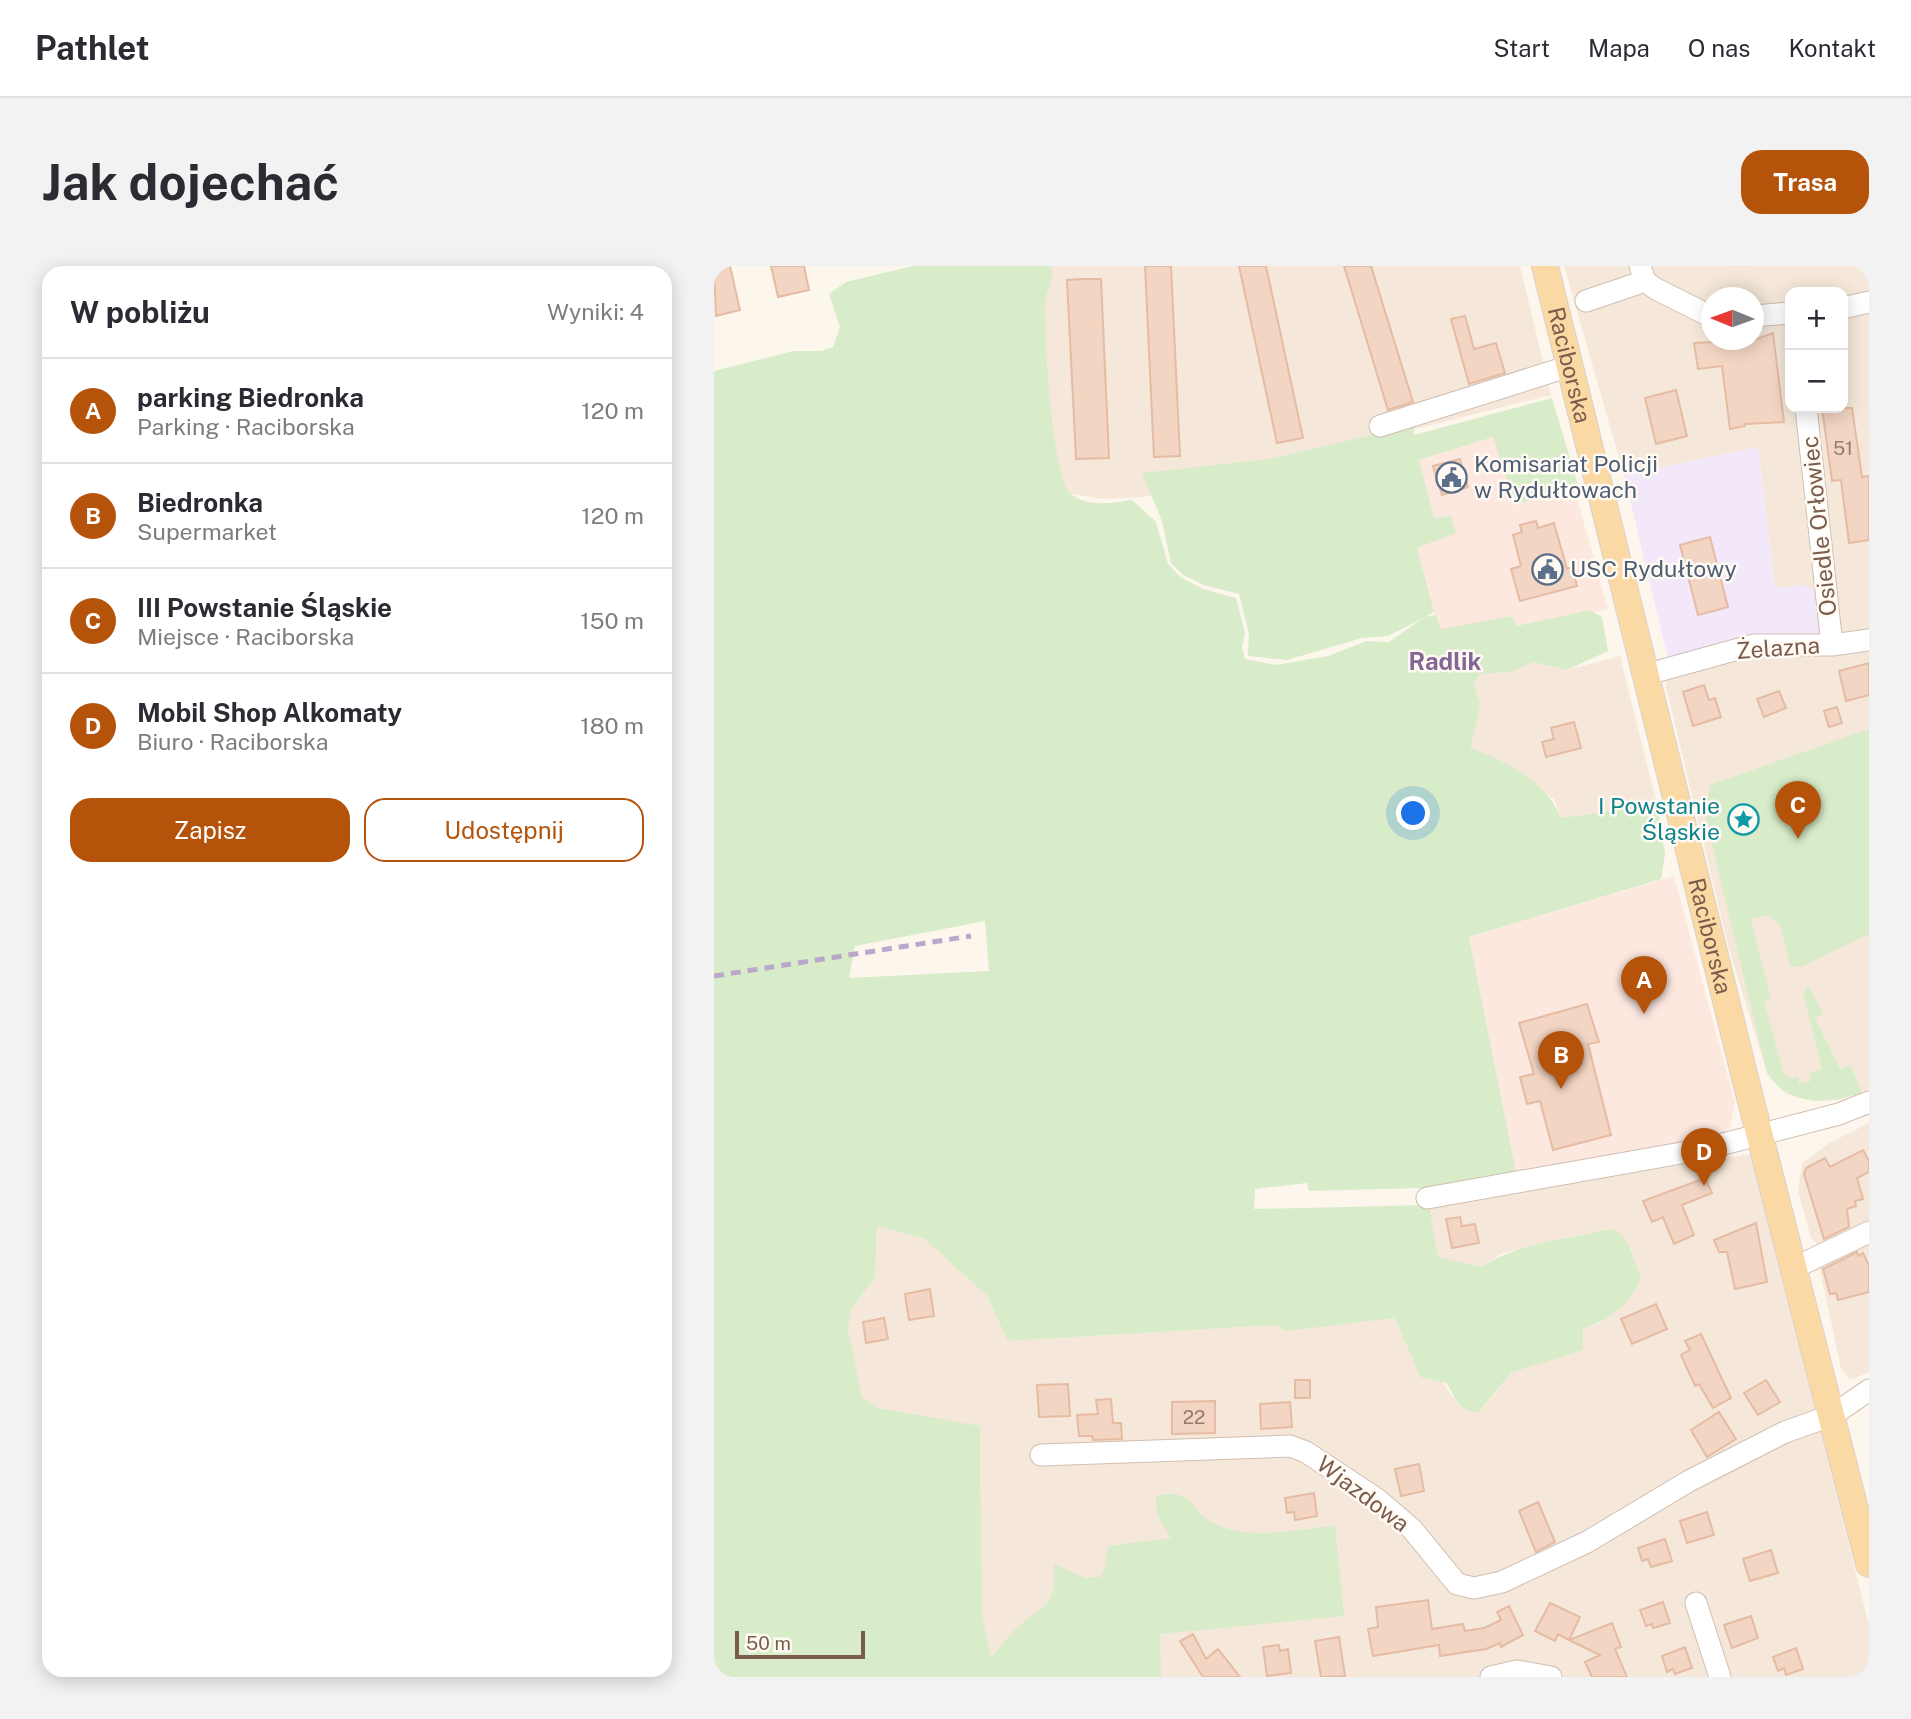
<!DOCTYPE html>
<html lang="pl">
<head>
<meta charset="utf-8">
<style>
	body { margin:0; font-family:"Public Sans",sans-serif; background:#f2f2f3; color:#2b2b33 }
	.controls { position:absolute; right:21px; top:21px; display:grid; overflow:hidden; border-radius:14px; box-shadow:0 4px 18px #0003 }
	.controls button { width:63px; height:63px; display:grid; place-items:center; padding:0; border:0; border-bottom:2px solid #e1e1e2; background:#fff; color:#2b2b33; font:35px sans-serif }
	.compass { position:absolute; left:987px; top:21px; width:63px; height:63px; border-radius:50%; background:#fff; box-shadow:0 4px 18px #0003; rotate:271deg }
	.scale { position:absolute; left:21px; bottom:18px; width:130px; box-sizing:border-box; padding-left:7px; border:4px solid #7a5c4d; border-top:0; font-size:19px; line-height:24px; white-space:nowrap; color:#7a5c4d; -webkit-text-stroke:5px #fffaf3; paint-order:stroke }
	.you { position:absolute; left:700px; top:548px; width:24px; height:24px; margin:-18px; border:5px solid #fff; border-radius:50%; background:#1a73e8; box-shadow:0 0 0 10px #1a73e833 }
	.badge { display:grid; place-items:center; width:46px; height:46px; border-radius:50%; background:#b45309; color:#fff; font-size:23px; font-weight:700 }
	.pin { position:absolute; translate:-50% -58px; filter:drop-shadow(0 2px 4px #0008) }
	.pin::after { content:''; position:absolute; top:37px; width:24px; height:21px; background:inherit; clip-path:polygon(0 0,100% 0,50% 100%) }
	.list { margin:0; padding:0; list-style:none }
	h2 { display:flex; justify-content:space-between; align-items:center; height:91px; margin:0; padding:0 28px; font-size:30px }
	h2 small { font-size:23px; font-weight:400; color:#7c7c81 }
	.list li { display:grid; grid-template-columns:46px 1fr auto; gap:21px; align-items:center; box-sizing:border-box; height:105px; padding:0 28px; border-top:2px solid #e1e1e2 }
	.list b { display:block; font-size:26px; white-space:nowrap }
	.list p { margin:0; font-size:23px; white-space:nowrap; color:#7c7c81 }
	.list em { font-size:23px; font-style:normal; color:#7c7c81 }
	.actions { display:flex; gap:14px; padding:21px 28px }
	.actions a { flex:1; padding:16px 0; border:2px solid #b45309; border-radius:21px; text-align:center; font-size:24px; color:#b45309 }
	.actions .main { background:#b45309; color:#fff }
	.map { position:relative; flex:none; width:1155px; height:1411px; overflow:hidden; border-radius:21px }
	header { display:flex; align-items:center; gap:42px; box-sizing:border-box; height:98px; padding:0 35px; background:#fff; border-bottom:2px solid #e1e1e2 }
	header strong { font-size:33px }
	nav { display:flex; gap:38px; margin-inline-start:auto; font-size:24px }
	.intro { display:flex; align-items:center; justify-content:space-between; box-sizing:border-box; height:168px; padding:0 42px }
	h1 { margin:0; font-size:49px }
	.button { padding:18px 32px; border-radius:21px; background:#b45309; color:#fff; font-size:24px; font-weight:700 }
	main { display:flex; gap:42px; padding:0 42px }
	aside { flex:1; background:#fff; border-radius:21px; box-shadow:0 4px 18px #0003 }
	.map>svg:first-child { display:block }
</style>
</head>
<body>
<header>
<strong>Pathlet</strong>
<nav><a>Start</a><a>Mapa</a><a>O nas</a><a>Kontakt</a></nav>
</header>
<div class="intro"><h1>Jak dojechać</h1><a class="button">Trasa</a></div>
<main>
<aside>
<h2>W pobliżu<small>Wyniki: 4</small></h2>
<ul class="list">
<li><span class="badge">A</span><div><b>parking Biedronka</b><p>Parking · Raciborska</p></div><em>120 m</em></li>
<li><span class="badge">B</span><div><b>Biedronka</b><p>Supermarket</p></div><em>120 m</em></li>
<li><span class="badge">C</span><div><b>III Powstanie Śląskie</b><p>Miejsce · Raciborska</p></div><em>150 m</em></li>
<li><span class="badge">D</span><div><b>Mobil Shop Alkomaty</b><p>Biuro · Raciborska</p></div><em>180 m</em></li>
</ul>
<div class="actions"><a class="main">Zapisz</a><a>Udostępnij</a></div>
</aside>
<div class="map">
<svg width="1155" height="1411" viewBox="0 0 1155 1411">
	<rect width="100%" height="100%" fill="#fdf6ec"/>
	<path fill="#f5e8da" fill-rule="evenodd" d="M323,0H806L837,129L430,231L387,233L350,226L330,149Z
		M850,0H1155V823L1126,834L1099,835L1072,828L1053,807L1015,683L952,421L954,393L1087,319L1061,322L1044,181L910,209ZM1076,26H1129V142H1076ZM998,32H1040V74H998Z
		M906,390L943,538L847,552L840,533L801,505L757,482L766,438L760,417L766,408L798,406L819,396L853,404Z
		M1155,857V963L1106,981L1097,972L1084,925L1088,897L1115,877Z
		M1038,888L1155,1360V1411H281L268,1348L266,1161L164,1142L148,1132L141,1112L134,1065L137,1043L161,1012L163,960L211,972L273,1030L295,1075L681,1052L706,1111L726,1113L744,1138L771,1140L797,1107L868,1084L869,1063L887,1057L926,1011L917,983L896,963L788,987L767,1001L735,995L724,991L715,939Z
		M1155,972V1106L1139,1113L1133,1111L1127,1102L1104,995Z"/>
	<path fill="#fde8e0" d="M784,167L859,218L894,343L808,363L727,367L699,281L734,254L714,252L700,191Z
		M960,610L1021,837L1016,861L1005,870L802,906L755,671Z"/>
	<path fill="#f3e8fa" d="M1044,181L1061,322L1087,319L1100,323L1105,369L954,393L910,209Z"/>
	<path fill="#d8ecc9" fill-rule="evenodd" d="M199,0H337C341,11 332,25 331,37C330,67 338,211 356,227C373,242 397,237 418,234L442,256L454,298L466,311L489,323L522,332L531,367L528,382L531,393L562,399L614,390L653,375L675,376L709,352L674,370L648,372L573,394L534,390L535,367L525,328L490,319L469,309L457,297L448,255L428,207L556,193L700,159V169L838,132L865,222L801,238L779,171L705,194L720,252L737,250L742,267L703,282L720,346L711,351L722,349L727,363L797,350L803,360L876,344L888,351L894,385L853,404L819,396L798,406L766,408L760,417L766,438L757,482C794,497 832,514 847,552L943,538L951,588L947,613L755,671L802,906L707,922L595,925L593,917L541,923L540,943L715,939L724,991L767,1001C805,976 852,974 896,963C917,969 918,993 927,1011C918,1038 895,1054 869,1063V1084L797,1107L765,1146C745,1146 741,1133 733,1117L706,1111L681,1052L571,1065L563,1059L294,1075L273,1030L211,973L163,960L161,1012L137,1043L134,1065L148,1132L164,1142L266,1160L268,1348L277,1391C286,1382 294,1370 304,1361C333,1336 342,1341 340,1298L372,1312L387,1311L391,1302L394,1280L457,1272L443,1248L442,1230C482,1221 474,1246 501,1258C536,1275 583,1263 621,1260L630,1350L446,1368L447,1411H0V105L80,85H107L119,81L126,61L115,28L132,16ZM271,655L275,705L135,712L141,680Z
		M1155,463V668L1087,701L1076,700L1066,659L1055,649L1037,653L1057,732L1050,734L1069,807L1078,812L1084,811L1085,818L1097,815L1096,807L1108,803L1089,728L1094,719L1109,748L1101,752L1126,803L1137,799L1148,827C1112,838 1076,841 1053,807L991,550L996,519Z"/>
	<path fill="#f3d5c3" stroke="#e6bba3" stroke-width="2" d="M0,0H16L26,44L2,50Z
		M57,0H90L95,24L64,31Z
		M431,0H457L466,190L440,191Z
		M525,0H552L589,172L563,177Z
		M630,0H657L699,136L674,144Z
		M368,13H387L395,192L362,193L353,14Z
		M751,50L760,83L782,77L791,107L755,118L737,53Z
		M1059,67L1070,156L1031,158V160L1016,163L1008,100L984,103L980,77L1040,74Z
		M962,124L973,170L942,178L931,132Z
		M1108,142H1138L1148,211L1155,210V274L1135,277L1127,214L1118,215Z
		M746,193L754,221L728,229L719,200Z
		M822,255L824,262L840,257L853,303L858,301L863,320L806,335L797,303L807,300L799,269L808,266L806,259Z
		M996,271L1014,341L984,349L966,279Z
		M1155,397V429L1132,435L1125,405Z
		M990,419L995,434L1001,432L1007,451L979,460L969,426Z
		M1065,425L1072,442L1050,451L1043,433Z
		M1123,441L1128,457L1115,461L1110,445Z
		M860,456L867,482L832,491L828,476L840,473L837,462Z
		M873,738L885,776L874,778L897,869L839,884L826,835L813,838L806,811L820,808L805,757Z
		M1149,884L1155,895V906L1143,912L1149,933L1141,935L1142,940L1133,943L1135,961L1110,973L1090,908L1092,902L1111,892L1116,901Z
		M991,912L998,927L968,939L980,969L960,978L949,951L938,956L929,935Z
		M746,951L748,960L761,958L765,977L738,982L732,953Z
		M1042,957L1053,1016L1021,1023L1013,986H1005L1000,974Z
		M1143,986L1144,990L1149,987L1155,1000V1026L1124,1034L1122,1027L1116,1028L1109,1003Z
		M216,1023L220,1050L195,1054L191,1028Z
		M942,1038L953,1063L918,1078L907,1053Z
		M170,1052L174,1073L152,1077L149,1056Z
		M987,1068L1017,1132L999,1142L985,1118L981,1120L967,1089L976,1084L971,1075Z
		M581,1114H596V1132H581Z
		M1052,1114L1066,1136L1044,1149L1030,1127Z
		M354,1118L356,1150L325,1151L323,1119Z
		M397,1133L399,1157H407L408,1173L379,1174L378,1170H365L363,1149L384,1148L382,1134Z
		M501,1135V1167L458,1168V1136Z
		M576,1136L578,1161L547,1163L546,1138Z
		M1005,1146L1022,1173L993,1191L977,1164Z
		M705,1198L710,1225L687,1230L681,1203Z
		M600,1227L603,1250L581,1254L580,1246L573,1247L571,1232Z
		M824,1236L841,1276L822,1286L805,1245Z
		M993,1246L1000,1269L973,1277L966,1255Z
		M951,1273L958,1295L937,1301L934,1293L928,1295L924,1282Z
		M1057,1284L1064,1307L1036,1315L1029,1293Z
		M714,1334L718,1363L749,1358L751,1365L770,1362L787,1354L783,1346L795,1340L809,1369L787,1381L786,1377L772,1383L739,1388L726,1390L725,1379L659,1390L654,1363L664,1361L662,1341Z
		M949,1336L956,1357L939,1362L938,1358L932,1360L926,1344Z
		M836,1337L866,1351L855,1374L844,1368L841,1375L821,1365Z
		M1037,1350L1044,1372L1018,1382L1010,1359Z
		M898,1357L907,1381L901,1383L913,1411H878L871,1396L886,1389L855,1374Z
		M479,1368L492,1393L504,1383L526,1411H489L466,1375Z
		M625,1371L631,1410L607,1411L601,1375Z
		M565,1379L566,1385L574,1383L577,1407L553,1410L549,1381Z
		M971,1381L978,1402L961,1408L959,1403L953,1406L948,1390Z
		M1082,1382L1089,1403L1072,1409L1070,1402L1064,1405L1059,1391Z"/>
	<g fill="none" stroke-linecap="round" stroke-linejoin="round">
		<defs>
			<path id="minor" d="M926,0L931,15L942,23L998,51
				M872,35L931,15
				M1129,42L1155,36
				M1040,50L1076,47
				M1092,142L1118,379
				M666,160L856,100
				M934,408L1039,379H1118L1155,374
				M713,932L990,883L1125,848L1155,836
				M1080,1002L1155,966
				M327,1189L576,1180L592,1186L663,1233L698,1263L743,1318L760,1322L788,1316L873,1276L975,1215L1071,1166L1119,1149L1155,1124
				M982,1337L1006,1411
				M777,1411L803,1405L837,1411"/>
			<g id="major">
				<path id="s1" d="M831,0L1031,812L1155,1298"/>
			</g>
		</defs>
		<use href="#minor" stroke="#d1beb0" stroke-width="23"/>
		<use href="#major" stroke="#dad1cd" stroke-width="28"/>
		<use href="#minor" stroke="#fff" stroke-width="21"/>
		<use href="#major" stroke="#fbd9a5" stroke-width="26"/>
		<path stroke="#b9a8c9" stroke-width="5" stroke-dasharray="10 7" stroke-linecap="butt" d="M0,710L257,670"/>
	</g>
	<defs>
		<symbol id="civic-ring" viewBox="-11 -11 22 22"><circle r="9.5" fill="#fffaf3" stroke="#5c6f8a" stroke-width="1.5"/><path d="M-.6-6.5H3V-4.5H.6V-3L4-1V1h2V6H-6V1h2V-1L-.6-3ZM-1.2 2.5V6h2.4V2.5Z" fill="#5c6f8a"/></symbol>
		<symbol id="sight-ring" viewBox="-11 -11 22 22"><circle r="9.5" fill="#fffaf3" stroke="#0f9aa8" stroke-width="1.5"/><path d="M0-6L1.8-2.2L6-1.7L2.9 1.2L3.7 5.4L0 3.3L-3.7 5.4L-2.9 1.2L-6-1.7L-1.8-2.2Z" fill="#0f9aa8"/></symbol>
	</defs>
	<g fill-rule="evenodd">
		<use href="#civic-ring" x="720" y="194" width="35" height="35"/>
		<use href="#civic-ring" x="816" y="286" width="35" height="35"/>
		<use href="#sight-ring" x="1012" y="536" width="35" height="35"/>
	</g>
	<g text-anchor="middle" stroke-width="5" stroke-linejoin="round" paint-order="stroke">
		<g font-size="19" fill="#987a6a">
			<text x="1129" y="189">51</text>
			<text x="480" y="1158">22</text>
		</g>
		<g font-size="23" fill="#7a5c4d" stroke="#fffaf3">
			<text dy="8" stroke="none"><textPath href="#s1" startOffset="102">Raciborska</textPath></text>
			<text transform="translate(1105 260) rotate(-96)" y="8">Osiedle Orłowiec</text>
			<text transform="translate(1064 382) rotate(-4)" y="8">Żelazna</text>
			<text dy="8" stroke="none"><textPath href="#s1" startOffset="690">Raciborska</textPath></text>
			<text transform="translate(649 1228) rotate(37)" y="8">Wjazdowa</text>
		</g>
		<g font-size="23" fill="#4e5e75" stroke="#fffaf3" text-anchor="start">
			<text x="760" y="206">Komisariat Policji<tspan x="760" dy="26">w Rydułtowach</tspan></text>
			<text x="856" y="311">USC Rydułtowy</text>
		</g>
		<g font-size="23" fill="#0d838f" stroke="#fffaf3" text-anchor="end">
			<text x="1006" y="548">I Powstanie<tspan x="1006" dy="26">Śląskie</tspan></text>
		</g>
		<g font-size="24" font-weight="bold" fill="#846695" stroke="#fffaf3">
			<text x="731" y="404">Radlik</text>
		</g>
	</g>
</svg>
<div class="controls">
<button>+</button>
<button>−</button>
</div>
<svg class="compass" viewBox="-18 -18 36 36"><path d="M0-13l5 13h-10z" fill="#e53935"/><path d="M0 13l5-13h-10z" fill="#7c7c81"/></svg>
<div class="scale">50 m</div>
<div class="you"></div>
<div class="pin badge" style="left:930px;top:748px">A</div>
<div class="pin badge" style="left:847px;top:823px">B</div>
<div class="pin badge" style="left:1084px;top:573px">C</div>
<div class="pin badge" style="left:990px;top:920px">D</div>
</div>
</main>
</body>
</html>
